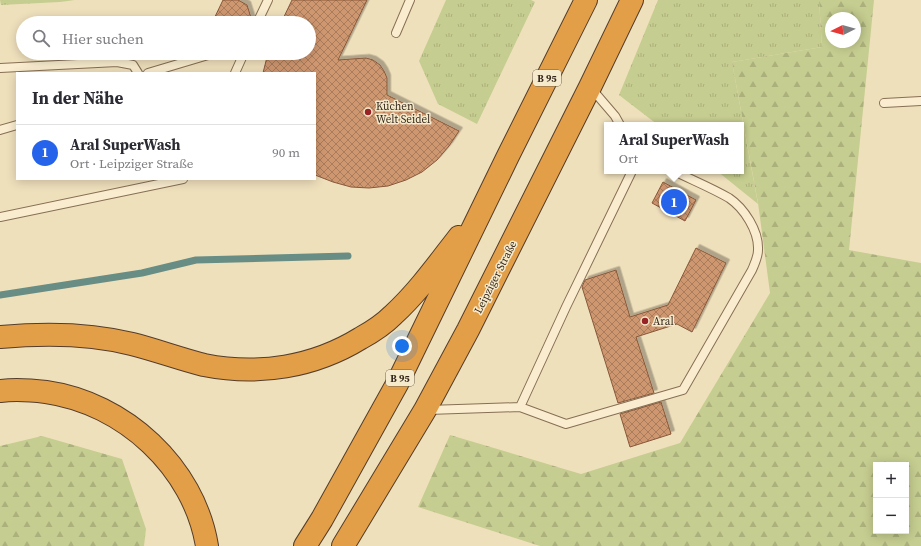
<!DOCTYPE html>
<html lang="de">
<head>
<meta charset="utf-8">
<style>
	body { margin:0; font-family:"Source Serif 4",serif; background:#f2f2f3; color:#2b2b33 }
	.controls { position:absolute; right:12px; bottom:12px; display:grid; overflow:hidden; border-radius:0px; box-shadow:0 2px 10px #0003 }
	.controls button { width:36px; height:36px; display:grid; place-items:center; padding:0; border:0; border-bottom:1px solid #e1e1e2; background:#fff; color:#2b2b33; font:20px sans-serif }
	.compass { position:absolute; left:825px; top:12px; width:36px; height:36px; border-radius:50%; background:#fff; box-shadow:0 2px 10px #0003; rotate:265deg }
	.you { position:absolute; left:402px; top:346px; width:14px; height:14px; margin:-10px; border:3px solid #fff; border-radius:50%; background:#1a73e8; box-shadow:0 0 0 6px #1a73e833 }
	.badge { display:grid; place-items:center; width:26px; height:26px; border-radius:50%; background:#2563eb; color:#fff; font-size:13px; font-weight:700 }
	.pin { position:absolute; translate:-50% -50%; border:2px solid #fff; box-shadow:0 1px 4px #0006 }
	.popup { position:absolute; left:604px; top:122px; width:140px; height:52px; box-sizing:border-box; display:grid; place-content:center; border-radius:0px; background:#fff; filter:drop-shadow(0 1px 3px #0005); font-size:13px; white-space:nowrap; color:#7c7c81 }
	.popup b { font-size:15px; color:#2b2b33 }
	.popup::after { content:''; position:absolute; left:50%; top:100%; margin-left:-8px; border:8px solid transparent; border-top-color:#fff }
	.list { margin:0; padding:0; list-style:none }
	h2 { display:flex; justify-content:space-between; align-items:center; height:52px; margin:0; padding:0 16px; font-size:17px }
	h2 small { font-size:13px; font-weight:400; color:#7c7c81 }
	.list li { display:grid; grid-template-columns:26px 1fr auto; gap:12px; align-items:center; box-sizing:border-box; height:56px; padding:0 16px; border-top:1px solid #e1e1e2 }
	.list b { display:block; font-size:15px; white-space:nowrap }
	.list p { margin:0; font-size:13px; white-space:nowrap; color:#7c7c81 }
	.list em { font-size:13px; font-style:normal; color:#7c7c81 }
	.icon { flex:none; width:22px; height:22px; fill:none; stroke:currentColor; stroke-width:2; stroke-linecap:round; stroke-linejoin:round }
	.map { position:relative; flex:none; width:921px; height:546px; overflow:hidden }
	.search { position:absolute; background:#fff; box-shadow:0 2px 10px #0003; left:16px; top:16px; width:300px; height:44px; display:flex; align-items:center; gap:10px; box-sizing:border-box; padding:0 14px; border-radius:22px; color:#7c7c81; font-size:15px }
	.panel { position:absolute; background:#fff; box-shadow:0 2px 10px #0003; left:16px; top:72px; width:300px; height:108px; border-radius:0px }
	.map>svg:first-child { display:block }
</style>
</head>
<body>
<div class="map">
<svg width="921" height="546" viewBox="0 0 921 546">
	<defs>
		<pattern id="grass-tufts" width="24" height="20" patternUnits="userSpaceOnUse"><rect width="24" height="20" fill="#c6cd90"/><path d="M3 7l-1-3M5 7V3M7 7l1-3M15 17l-1-3M17 17v-4M19 17l1-3" fill="none" stroke="#abb07c"/></pattern>
		<pattern id="forest-firs" width="22" height="20" patternUnits="userSpaceOnUse"><rect width="22" height="20" fill="#c6cd90"/><path d="M5 1l3.5 6h-7zM16 11l3.5 6h-7z" fill="#abb07c"/></pattern>
		<pattern id="building-cross-hatch" width="8" height="8" patternUnits="userSpaceOnUse"><rect width="8" height="8" fill="#cf9770"/><path d="M0 0l8 8M0 8l8-8" fill="none" stroke="#a97b5b"/></pattern>
		<filter id="shadow"><feDropShadow dx="3.5" dy="-3.5" stdDeviation="0" flood-color="#0004"/></filter>
	</defs>
	<rect width="100%" height="100%" fill="#efe0bc"/>
	<path fill="url(#grass-tufts)" d="M0,0H75L60,2L1,5Z
		M446,0H531L535,2L477,124L438,104L419,61Z
		M658,0H819L822,47L732,62L758,204L717,171H741V125H658L619,95Z"/>
	<path fill="url(#forest-firs)" fill-rule="evenodd" d="M819,0H874L849,250L921,263V546H540L418,507L450,435L581,474L680,443L770,293L758,203L732,62L822,47ZM831,18H855V42H831ZM876,465H906V531H876Z
		M42,436L122,459L146,529L144,546H0V446Z"/>
	<g fill="none" stroke-linecap="round" stroke-linejoin="round">
		<path stroke="#688d84" stroke-width="7" d="M0,295L142,273L196,260L348,256"/>
	</g>
	<path fill="url(#building-cross-hatch)" stroke="#87583a" filter="url(#shadow)" d="M223,0H238L247,5L252,21V23H212Z
		M292,0H367L338,60L366,58L373,60L380,65L384,71L387,78V95L459,131L449,146L437,160L422,172L406,180L388,186L369,188L351,187L333,182L315,175V73H263L268,53H309V23H281Z
		M663,182L696,200L685,221L652,203Z
		M696,248L726,263L692,332L677,324L636,337L654,393L618,403L582,287L585,280L616,270L630,317L668,305Z
		M661,402L671,434L630,447L620,414Z"/>
	<g fill="none" stroke-linecap="round" stroke-linejoin="round">
		<defs>
			<path id="lane" d="M257,23L268,0
				M396,33L410,0
				M0,68L117,62L133,65L138,73
				M148,73L215,53
				M235,73L244,53
				M591,88L615,116L620,125
				M884,103L921,101
				M0,130L17,125
				M0,217L183,179
				M520,407L566,424L683,390L752,270C755,263 758,257 758,250C759,231 744,208 729,198C712,188 692,180 674,171
				M428,410L520,407L566,307L632,171"/>
			<path id="highway" d="M0,337C44,333 89,333 132,344C156,350 180,359 204,365C259,376 314,367 361,338C372,332 384,324 393,315C418,292 438,264 459,237
				M0,391C15,389 30,390 46,392C124,403 194,467 207,546
				M305,546L322,519L397,384L508,156L586,0
				M343,546L425,410L468,330L590,87L632,0"/>
		</defs>
		<use href="#lane" stroke="#876f55" stroke-width="10"/>
		<use href="#highway" stroke="#543d2a" stroke-width="24"/>
		<use href="#lane" stroke="#faedcf" stroke-width="8"/>
		<use href="#highway" stroke="#e39e48" stroke-width="22"/>
	</g>
	<g fill="#982324" stroke="#f6eacc" stroke-width="1.5">
		<circle cx="368" cy="112" r="4"/>
		<circle cx="645" cy="321" r="4"/>
	</g>
	<g text-anchor="middle" stroke-width="3" stroke-linejoin="round" paint-order="stroke">
		<g fill="#f6eacc" stroke="#6f6250" stroke-width="1">
			<rect x="533" y="70" width="28" height="16" rx="3"/>
			<rect x="386" y="370" width="28" height="16" rx="3"/>
		</g>
		<g font-size="10" font-weight="bold" fill="#35271b">
			<text x="547" y="82">B 95</text>
			<text x="400" y="382">B 95</text>
		</g>
		<g font-size="11" fill="#35271b" stroke="#f6eacc" text-anchor="start">
			<text x="376" y="110">Küchen<tspan x="376" dy="13">Welt Seidel</tspan></text>
			<text x="653" y="325">Aral</text>
		</g>
		<g font-size="11" fill="#35271b" stroke="#f6eacc">
			<text transform="translate(495 277) rotate(-63)" y="4">Leipziger Straße</text>
		</g>
	</g>
</svg>
<div class="controls">
<button>+</button>
<button>−</button>
</div>
<svg class="compass" viewBox="-18 -18 36 36"><path d="M0-13l5 13h-10z" fill="#e53935"/><path d="M0 13l5-13h-10z" fill="#7c7c81"/></svg>
<div class="you"></div>
<div class="pin badge" style="left:674px;top:202px">1</div>
<div class="popup"><b>Aral SuperWash</b>Ort</div>
<div class="search"><svg class="icon" aria-label="search" viewBox="0 0 24 24"><circle cx="10" cy="10" r="6"/><path d="M15 15l6 6"/></svg>Hier suchen</div>
<section class="panel">
<h2>In der Nähe<small></small></h2>
<ul class="list">
<li><span class="badge">1</span><div><b>Aral SuperWash</b><p>Ort · Leipziger Straße</p></div><em>90 m</em></li>
</ul>
</section>
</div>
</body>
</html>
